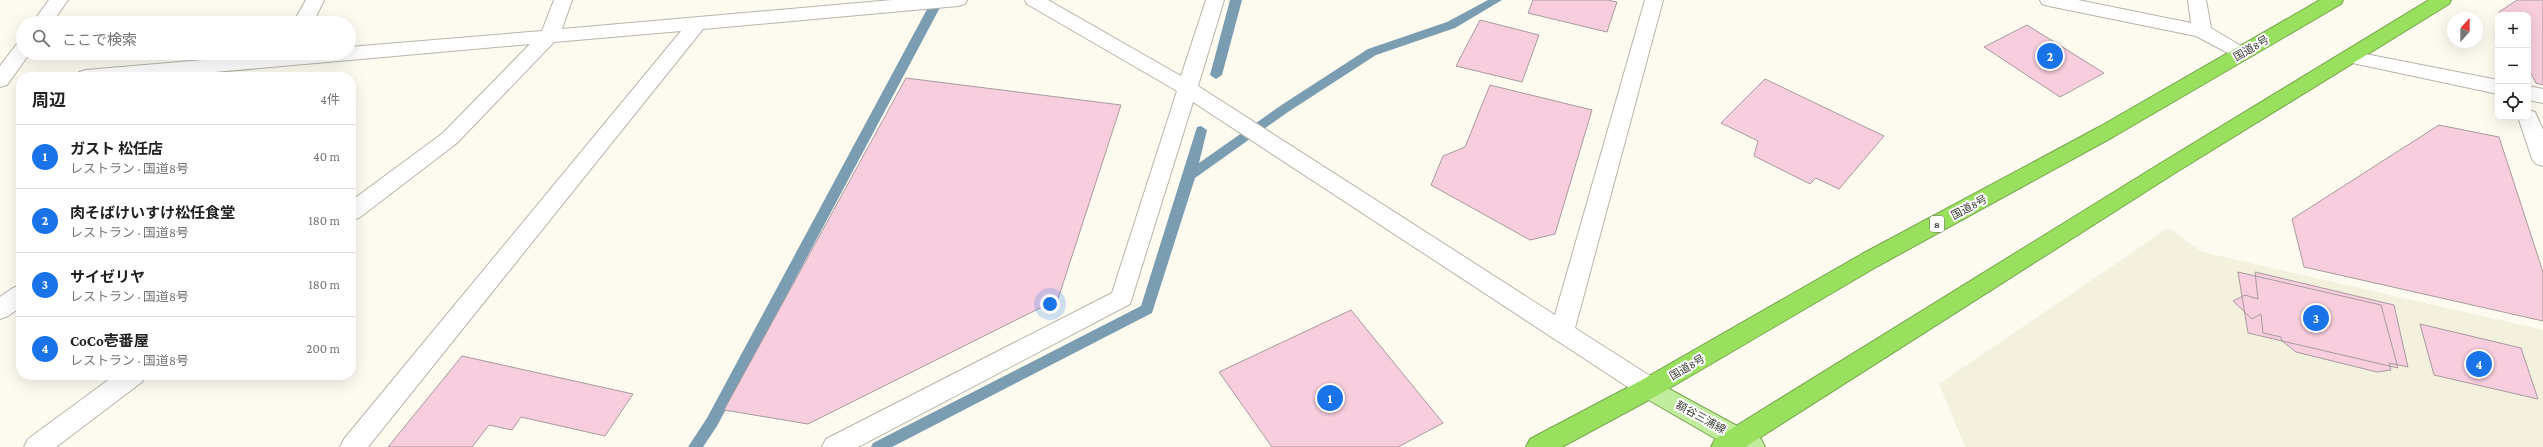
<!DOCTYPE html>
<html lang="ja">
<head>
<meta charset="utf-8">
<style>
	body { margin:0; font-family:"Crimson Pro","Noto Sans JP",serif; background:#f2f2f2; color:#222 }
	.controls { position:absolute; right:12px; top:12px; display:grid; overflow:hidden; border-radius:8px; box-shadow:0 4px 16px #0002 }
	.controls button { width:36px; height:36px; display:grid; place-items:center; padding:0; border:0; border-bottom:1px solid #e0e0e0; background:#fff; color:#222; font:20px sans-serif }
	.compass { position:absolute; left:2447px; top:12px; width:36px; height:36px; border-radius:50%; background:#fff; box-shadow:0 4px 16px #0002; rotate:21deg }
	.you { position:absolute; left:1050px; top:304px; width:14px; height:14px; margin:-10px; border:3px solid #fff; border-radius:50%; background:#1a73e8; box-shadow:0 0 0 6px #1a73e833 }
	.badge { display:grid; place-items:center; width:26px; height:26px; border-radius:50%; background:#1a73e8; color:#fff; font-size:13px; font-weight:700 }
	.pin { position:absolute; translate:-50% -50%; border:2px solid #fff; box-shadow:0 1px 4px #0006 }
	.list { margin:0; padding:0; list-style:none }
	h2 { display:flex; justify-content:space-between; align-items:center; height:52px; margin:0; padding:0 16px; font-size:17px }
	h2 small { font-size:13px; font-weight:400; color:#767676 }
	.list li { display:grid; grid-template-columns:26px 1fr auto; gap:12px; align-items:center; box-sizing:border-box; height:64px; padding:0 16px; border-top:1px solid #e0e0e0 }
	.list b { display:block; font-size:15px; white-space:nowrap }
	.list p { margin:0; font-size:13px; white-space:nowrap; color:#767676 }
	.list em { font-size:13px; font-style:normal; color:#767676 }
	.icon { flex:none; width:22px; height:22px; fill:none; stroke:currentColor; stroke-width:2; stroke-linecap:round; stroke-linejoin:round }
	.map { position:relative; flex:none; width:2543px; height:447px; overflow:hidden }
	.search { position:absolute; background:#fff; box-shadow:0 4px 16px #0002; left:16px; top:16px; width:340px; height:44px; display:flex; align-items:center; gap:10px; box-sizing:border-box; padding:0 14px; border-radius:22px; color:#767676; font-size:15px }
	.panel { position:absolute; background:#fff; box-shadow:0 4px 16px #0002; left:16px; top:72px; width:340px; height:308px; border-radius:16px }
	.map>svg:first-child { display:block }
</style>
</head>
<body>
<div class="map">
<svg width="2543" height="447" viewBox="0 0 2543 447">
	<rect width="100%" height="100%" fill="#fdfbf0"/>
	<path fill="#f3f0de" d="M2168,228L2202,252L2543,330V447H1965L1939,384Z"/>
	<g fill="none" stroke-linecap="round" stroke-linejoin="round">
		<path fill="#7b9db1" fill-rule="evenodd" d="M932,0H944L717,426L703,447H688L707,418Z
			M1230,0H1242L1222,75L1216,79L1210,75Z
			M1488,0H1502L1455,28L1376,55L1288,112L1195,178L1152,313L892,447H871L873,443L1141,306L1197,127L1201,126L1207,130L1199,163L1280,106L1368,49L1447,22Z"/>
	</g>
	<path fill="#f8cddd" stroke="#a69b9f" d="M1533,0H1608L1617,2L1607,32L1528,13Z
		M2517,0H2543V85L2536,83L2528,68V15H2500L2499,12Z
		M1480,20L1539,35L1522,82L1456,66Z
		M2027,25L2104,73L2060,97L1984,47Z
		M906,78L1121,105L1058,299L808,424L724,410Z
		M1765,79L1884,136L1839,189L1816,178L1810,184L1754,156L1758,141L1721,123Z
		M1490,85L1592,110L1555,234L1530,240L1431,185L1443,156L1465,147Z
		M2439,125L2499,137L2543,272V321L2304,267L2292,219Z
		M2238,272L2381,305L2398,368L2248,333Z
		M2255,272L2394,305L2408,367L2389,363L2391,370L2377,372L2296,352L2282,341L2281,337L2263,333L2261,314L2252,319L2233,301L2245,295L2258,299Z
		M1351,310L1443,423L1398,447H1272L1219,372Z
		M2420,324L2521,348L2538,399L2434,375Z
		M462,356L633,394L605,436L521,417L512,430L489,425L472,447H388Z"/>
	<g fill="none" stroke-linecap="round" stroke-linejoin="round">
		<defs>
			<path id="minor" d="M49,0H68L52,23H32Z
				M306,0H324L313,23H293Z
				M554,0H572L562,29L892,0H967L965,4L958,6L703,29L368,447H340L344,439L681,31L554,42L457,143L359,218L351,220V201L443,133L530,44L159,77H76L79,72L86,70L286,53H349V47L542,31Z
				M1025,0H1048L1181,76L1206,0H1224L1198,86L1555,315L1645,0H1663L1575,328L1658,381L1661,388L1658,395L1649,398L1640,395L1193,102L1130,304L858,447H822L826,439L1112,293L1177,91L1027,4Z
				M2040,0H2078L2191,23L2188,0H2206L2211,28L2248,50L2251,54L2248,58L2241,60L2196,36L2049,6L2042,4Z
				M23,43V53H30L7,85L0,87V66L16,45Z
				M2350,51L2498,80V94L2343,61L2340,57L2343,53Z
				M2528,86L2543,89V103L2528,100Z
				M2528,110L2535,112L2543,130V166L2536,164L2532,159L2518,117H2528Z
				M21,285V307L8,316L0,319V297L13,288Z
				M115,375H145L142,382L56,447H24L28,439Z"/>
			<path id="major" d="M1649,378L1761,439L1765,447H1730L1640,395L1637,388L1640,381Z"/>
			<path id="highway" d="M2320,0H2343L2341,4L2113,137L1878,266L1658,395L1562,447H1526L1530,439L1640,381L1862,254L2099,127Z
				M2429,0H2451L2449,4L2175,173L1745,447H1711L1715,439L2161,163Z"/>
		</defs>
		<use href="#minor" stroke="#b7b5aa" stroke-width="2"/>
		<use href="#major" stroke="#78a650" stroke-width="2"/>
		<use href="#highway" stroke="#78a650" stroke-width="2"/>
		<use href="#minor" fill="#fff" fill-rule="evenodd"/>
		<use href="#major" fill="#c2ec9e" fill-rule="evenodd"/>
		<use href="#highway" fill="#99e05e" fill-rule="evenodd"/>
	</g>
	<g text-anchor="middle" stroke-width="4" stroke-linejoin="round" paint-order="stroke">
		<rect fill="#fff" stroke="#757572" stroke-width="1" x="1930" y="216" width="14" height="16" rx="3"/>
		<g font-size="10" font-weight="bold" fill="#3a3a35">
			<text x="1937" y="228">8</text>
		</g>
		<g font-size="11" fill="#3a3a35" stroke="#fff">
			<text transform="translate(2251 48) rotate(-30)" y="4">国道8号</text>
			<text transform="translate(1969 207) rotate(-28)" y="4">国道8号</text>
			<text transform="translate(1687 367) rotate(-30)" y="4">国道8号</text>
			<text transform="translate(1701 417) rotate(29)" y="4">額谷三浦線</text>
		</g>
	</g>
</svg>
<div class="controls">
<button>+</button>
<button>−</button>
<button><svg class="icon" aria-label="locate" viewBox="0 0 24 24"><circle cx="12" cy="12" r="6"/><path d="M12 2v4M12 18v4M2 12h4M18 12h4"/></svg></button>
</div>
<svg class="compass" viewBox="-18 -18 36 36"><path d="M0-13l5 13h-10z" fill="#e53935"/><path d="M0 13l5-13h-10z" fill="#767676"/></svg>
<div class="you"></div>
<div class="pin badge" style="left:1330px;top:398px">1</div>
<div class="pin badge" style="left:2050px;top:56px">2</div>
<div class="pin badge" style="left:2316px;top:318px">3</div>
<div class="pin badge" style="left:2479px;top:364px">4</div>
<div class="search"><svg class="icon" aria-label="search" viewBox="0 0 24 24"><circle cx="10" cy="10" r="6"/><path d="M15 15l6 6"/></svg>ここで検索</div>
<section class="panel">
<h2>周辺<small>4件</small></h2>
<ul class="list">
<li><span class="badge">1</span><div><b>ガスト 松任店</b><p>レストラン · 国道8号</p></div><em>40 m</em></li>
<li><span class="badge">2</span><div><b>肉そばけいすけ松任食堂</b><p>レストラン · 国道8号</p></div><em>180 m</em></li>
<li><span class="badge">3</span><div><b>サイゼリヤ</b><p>レストラン · 国道8号</p></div><em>180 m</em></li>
<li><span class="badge">4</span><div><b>CoCo壱番屋</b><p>レストラン · 国道8号</p></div><em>200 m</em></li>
</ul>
</section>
</div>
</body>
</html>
